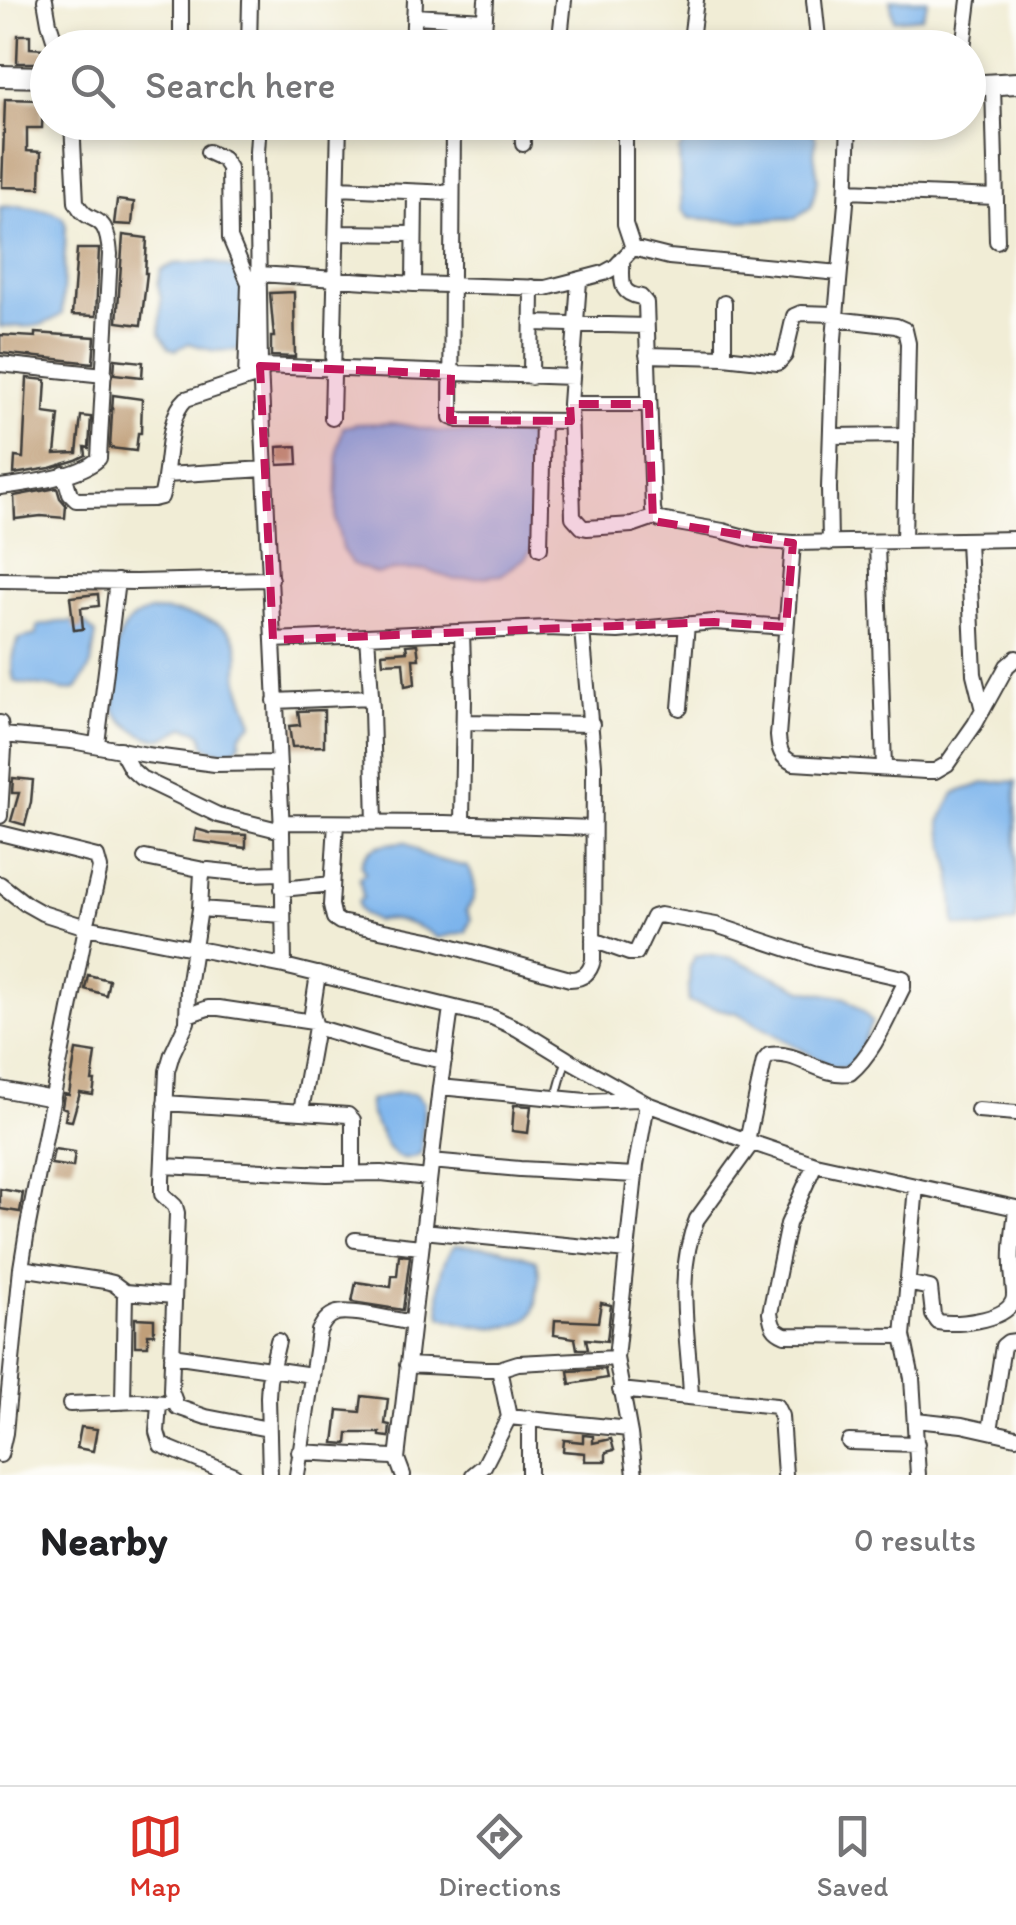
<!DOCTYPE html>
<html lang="en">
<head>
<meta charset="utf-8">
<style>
	body { margin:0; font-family:Itim,sans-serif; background:#f2f2f2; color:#202124 }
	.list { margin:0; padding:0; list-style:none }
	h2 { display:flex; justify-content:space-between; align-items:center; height:130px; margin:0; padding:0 40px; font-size:42px }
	h2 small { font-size:32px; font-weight:400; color:#757577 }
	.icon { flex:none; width:55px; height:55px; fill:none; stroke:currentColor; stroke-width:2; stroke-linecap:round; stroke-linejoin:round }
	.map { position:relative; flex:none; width:1016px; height:1475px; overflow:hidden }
	.search { position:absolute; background:#fff; box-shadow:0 5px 15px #0003; left:30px; right:30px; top:30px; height:110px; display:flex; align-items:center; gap:25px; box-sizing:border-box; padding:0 35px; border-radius:55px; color:#757577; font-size:38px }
	.sheet { height:310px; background:#fff }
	nav { display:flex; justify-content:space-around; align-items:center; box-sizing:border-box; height:140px; border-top:2px solid #e0e0e0; background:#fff; font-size:28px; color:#757577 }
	nav a { display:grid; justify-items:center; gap:5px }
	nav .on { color:#d93025 }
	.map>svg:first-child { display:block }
</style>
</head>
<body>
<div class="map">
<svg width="1016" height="1475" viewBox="0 0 1016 1475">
	<rect width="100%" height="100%" fill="#fdfcf7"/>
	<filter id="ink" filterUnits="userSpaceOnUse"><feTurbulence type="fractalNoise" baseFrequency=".01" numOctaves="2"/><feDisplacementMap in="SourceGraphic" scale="20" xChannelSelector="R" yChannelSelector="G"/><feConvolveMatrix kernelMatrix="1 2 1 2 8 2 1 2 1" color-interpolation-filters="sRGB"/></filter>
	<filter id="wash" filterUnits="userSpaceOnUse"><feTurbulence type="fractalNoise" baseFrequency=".0048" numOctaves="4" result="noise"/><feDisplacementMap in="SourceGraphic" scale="40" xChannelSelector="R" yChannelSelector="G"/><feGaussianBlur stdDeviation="2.25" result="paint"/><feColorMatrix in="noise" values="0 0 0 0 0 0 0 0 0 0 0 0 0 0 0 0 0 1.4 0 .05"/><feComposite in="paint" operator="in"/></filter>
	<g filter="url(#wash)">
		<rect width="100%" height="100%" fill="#f1edd6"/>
		<path fill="#7cb4ec" stroke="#4c6884" stroke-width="2.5" d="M890,0H928L922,17L894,20Z
			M796,130H807L814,133L816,140L814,153L818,179L811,207L795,218L739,221L689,218L682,210L679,151L684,142C693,137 695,141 704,141C710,141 714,140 720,141Z
			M20,206L52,211L63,217L66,226L62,314C36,332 28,325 0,327V207Z
			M211,262C218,264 228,265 235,270C250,283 243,326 242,344L237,350L214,351L189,343L176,350L169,348L160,333L161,299L158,285L161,270L174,264Z
			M393,423L437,431L487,434L508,430L528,437L536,443L534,547L525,558L501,575L455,580L426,570H395L377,574L352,564L342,549L336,520L338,448L343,427L357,424Z
			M150,611C173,611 224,617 235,639C241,651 237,666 238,678C240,693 249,709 253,723C252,724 242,732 241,734C240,737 241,740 240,743C234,758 215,751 204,745C204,732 197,730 185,727C179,730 170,737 163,738C146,741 123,724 114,710C120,682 107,648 128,623C133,617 143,614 150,611Z
			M59,622H83L96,634L91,665L78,688C64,694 57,687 42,686C31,684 25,685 14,681C11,667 11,652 19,639L36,635L38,626Z
			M1016,781V922L981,929L955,925L951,870L940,822L954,793L985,783Z
			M405,842L427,857L468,867C476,881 478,897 466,910L471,919L466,932L437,938C423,926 393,916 376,921C366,917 355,911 359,900L363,898C363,890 359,885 360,877L365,873L361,866C365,845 385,843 405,842Z
			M706,954L733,958L803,990L846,998L863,1011L872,1022L853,1064L844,1068L831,1066L737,1013L688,1002L690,967L695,956Z
			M397,1093L416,1094L424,1103L421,1153C397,1167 388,1151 379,1131C374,1120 368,1114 369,1101Z
			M455,1245L500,1248L536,1260C541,1272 539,1279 537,1291C536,1299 537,1308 532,1314C517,1336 461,1326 441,1316C437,1292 438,1263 455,1245Z"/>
		<g id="blocks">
			<path fill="#c09f79" d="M18,35H30V48L46,49L48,63H17Z
				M5,99L43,100L42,128H27V151L41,152L40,188L2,187Z
				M117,200L134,202L132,225L114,224Z
				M123,235L147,238L145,273H147L141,325L117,322Z
				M77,249H99L96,316L72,315Z
				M294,292L295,357L271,356V337H274L270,293Z
				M35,333L95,337L93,363L0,353V335L35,337Z
				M115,359L143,362L142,377L114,374Z
				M27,378L46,380L44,413L59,415L55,454L77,453L81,416L91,417L89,448L85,447L86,455L76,460L50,468L14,474L15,457L23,458Z
				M113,395L142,399L141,433H138L136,451L110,448Z
				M297,446L298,464L278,465L277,447Z
				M57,488L60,498L66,505L65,518L41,516L15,519L14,496Z
				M98,594L99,606L81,608L83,629L74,630L70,597Z
				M417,644L419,659H413L415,684L405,686L403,662L383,663L382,653L407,651L406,645Z
				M324,710V746L292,747L289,726L300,725L298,711Z
				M13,778L33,780L31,802L25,825L11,821L19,793H12Z
				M196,829L210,833L246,835V848L194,841Z
				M88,975L109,980L106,995L85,989Z
				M76,1050L96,1053L92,1081H95L93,1095L80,1093L72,1121L65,1120L67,1109L62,1107L64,1094L69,1095Z
				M514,1105L531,1106L528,1133L512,1131Z
				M54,1149L75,1152L73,1167L51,1164Z
				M0,1189L23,1193L20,1212L0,1209Z
				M399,1255L410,1256L403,1310L352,1302L356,1282L391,1287L392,1276H397Z
				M601,1303L611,1305L607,1341L586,1339L588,1349H577L575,1338L554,1335L555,1320L598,1322Z
				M135,1318L154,1319V1334H148V1346H135Z
				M605,1369L607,1378L570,1384L568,1371Z
				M362,1396L388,1399L385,1424L390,1425L389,1437L380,1436V1433H348L347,1444L334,1443L338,1410L360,1412Z
				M81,1427L97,1429L93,1451L77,1448Z
				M583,1435L593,1436V1443L611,1439L614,1450L606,1452V1461H585V1453L563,1451L564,1440L583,1442Z"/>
		</g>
	</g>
	<g filter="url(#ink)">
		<use href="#blocks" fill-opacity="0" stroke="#3c3b38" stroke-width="2.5"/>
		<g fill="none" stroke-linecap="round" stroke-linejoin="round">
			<defs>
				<path id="lane" d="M556,1097L566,1061"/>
				<path id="street" d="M45,0L49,23L57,48
					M181,0V48
					M814,0L819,48
					M414,16L485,20
					M249,48L250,0
					M413,48L415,0
					M483,48L486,0
					M559,48L564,0
					M690,48L696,0
					M963,48L969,0
					M993,85L997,241
					M259,122L257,152L260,366L282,831L284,966
					M453,122L451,417L459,420L571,421
					M522,122L523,144
					M625,122V224L633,248L669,257L839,273
					M208,152L223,159L229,168L230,238L249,283L246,379
					M338,188L451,193
					M847,191L996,197
					M337,233L414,234
					M622,259C623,281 617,293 641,297L646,303L653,509L655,517L660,520L723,531L755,540L793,543L1016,539
					M259,274L414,284L546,288L604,273L615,267L633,248
					M579,281L570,404L573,517L582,527L587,528L632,525L655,517
					M414,284L415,192
					M835,319L896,326L905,330L908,343L904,541
					M532,323L646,326
					M647,355L724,357L778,363L785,355L794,316L801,313L835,314
					M724,357V303
					M0,364L104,375
					M260,366L572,377
					M531,377L532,287
					M570,404H649
					M332,418L339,122
					M832,436L907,435
					M64,474L70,494L76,500L153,499L161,497C170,470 165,418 186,399L261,374
					M166,475L265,469
					M0,487C25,484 83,476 99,458L110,254C106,206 90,230 76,202L72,122
					M968,540L974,674L983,710
					M877,542L884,768
					M793,543L778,736C779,750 781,758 794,763L925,771H935L947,764L975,724L1007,666L1016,658
					M830,543L829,488L834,339L846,203L849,122
					M540,548L543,421
					M0,580L136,582L271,579
					M462,632L464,697L462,823
					M367,636L372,709L375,823
					M273,640L548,628L618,631L714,622L786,627
					M275,701L371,697
					M680,708L687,624
					M464,722L592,724
					M0,723L4,748L0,816
					M2,735L72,741L147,755L215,764L278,763
					M97,744L117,581
					M120,749L131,769L141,778L218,815L282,831
					M281,822L444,823L593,828
					M336,823L331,905L334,918L340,922L429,940L570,979C583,979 590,973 593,960L594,765L582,630
					M0,833L97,857L100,868L86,927L28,1225L21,1268L5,1433L0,1455
					M145,858L204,870
					M0,884L26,904L42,913L86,927L284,966L492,1017L518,1029L567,1059L647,1104L747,1141L815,1164L1016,1208
					M282,889L332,884
					M200,909L283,915
					M593,940L629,953H636L653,917L660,915L716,925L818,959L903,978V987C888,1016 875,1052 850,1073C821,1078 798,1050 769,1055L764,1061L747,1141
					M318,974L312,1013L316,1027L404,1053L444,1061
					M188,1015L208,1008H219L313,1022
					M440,1087L586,1101L638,1099
					M0,1089L53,1099
					M165,1103L348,1115L353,1120V1173
					M978,1110L1016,1113
					M301,1111L316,1027
					M431,1161L520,1169L635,1175
					M815,1164L788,1224L770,1313C772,1325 773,1330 785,1335L903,1336
					M163,1166L326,1174L381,1173L429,1178
					M916,1186L903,1336L912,1378L918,1475
					M423,1231L627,1251
					M355,1240L421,1247
					M21,1268L105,1281L113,1283L125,1292L174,1296
					M907,1283L930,1288L933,1315L938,1322C956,1325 1002,1321 1012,1303C1016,1297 1013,1287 1013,1280C1010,1256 1013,1234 1016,1210
					M172,1355L312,1375
					M407,1365L485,1369H499L518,1363L616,1358
					M499,1369L509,1417
					M620,1390L776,1406L781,1416L785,1475
					M691,1396C689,1339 674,1274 697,1219L752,1143
					M123,1402L125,1292
					M159,1403L157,1432L161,1445L234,1475
					M70,1404L138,1401L164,1403
					M529,1418V1475
					M916,1420L962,1425L1016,1437
					M268,1429L206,1417L177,1407L171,1391L177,1213L175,1206L162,1194V1180L167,1071L172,1054L187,1022L188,987L200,909L202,872L208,870L247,874L281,873
					M990,1431L1003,1346L1008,1342L1016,1341
					M849,1442L917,1444
					M299,1452L392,1457L397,1459L403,1475
					M397,1459L440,1087L451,1008
					M270,1475L268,1397L269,1380L278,1341
					M297,1475L319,1331C323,1323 327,1316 337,1313C352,1309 395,1320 412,1323
					M473,1475L484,1466L509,1417L629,1429
					M635,1475L630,1434L616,1358L636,1165L647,1104"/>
				<path id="primary" d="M0,76L48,77
					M968,86L1016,83"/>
			</defs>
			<use href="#lane" stroke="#3c3b38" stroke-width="10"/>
			<use href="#street" stroke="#3c3b38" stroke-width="18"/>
			<use href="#primary" stroke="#3c3b38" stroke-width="24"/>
			<use href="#lane" stroke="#fff" stroke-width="6"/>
			<use href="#street" stroke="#fff" stroke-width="14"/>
			<use href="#primary" stroke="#fff" stroke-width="20"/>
		</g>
	</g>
	<path fill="#c2185b" fill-opacity="0.2" stroke="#c2185b" stroke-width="8" stroke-dasharray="20 12" stroke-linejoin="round" d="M260,366L451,374L450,420L571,421L570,404H649L653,521L793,543L786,627L714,622L273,640Z"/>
</svg>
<div class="search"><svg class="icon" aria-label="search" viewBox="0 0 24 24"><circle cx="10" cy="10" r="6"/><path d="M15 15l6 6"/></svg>Search here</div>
</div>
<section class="sheet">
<h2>Nearby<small>0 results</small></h2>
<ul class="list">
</ul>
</section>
<nav>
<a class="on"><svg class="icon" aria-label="map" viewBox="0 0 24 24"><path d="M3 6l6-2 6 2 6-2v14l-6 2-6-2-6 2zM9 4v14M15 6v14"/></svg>Map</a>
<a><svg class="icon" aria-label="directions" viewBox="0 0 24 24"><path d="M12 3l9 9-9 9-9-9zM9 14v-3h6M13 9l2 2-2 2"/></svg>Directions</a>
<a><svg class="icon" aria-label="saved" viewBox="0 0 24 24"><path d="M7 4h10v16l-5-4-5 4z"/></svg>Saved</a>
</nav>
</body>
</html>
